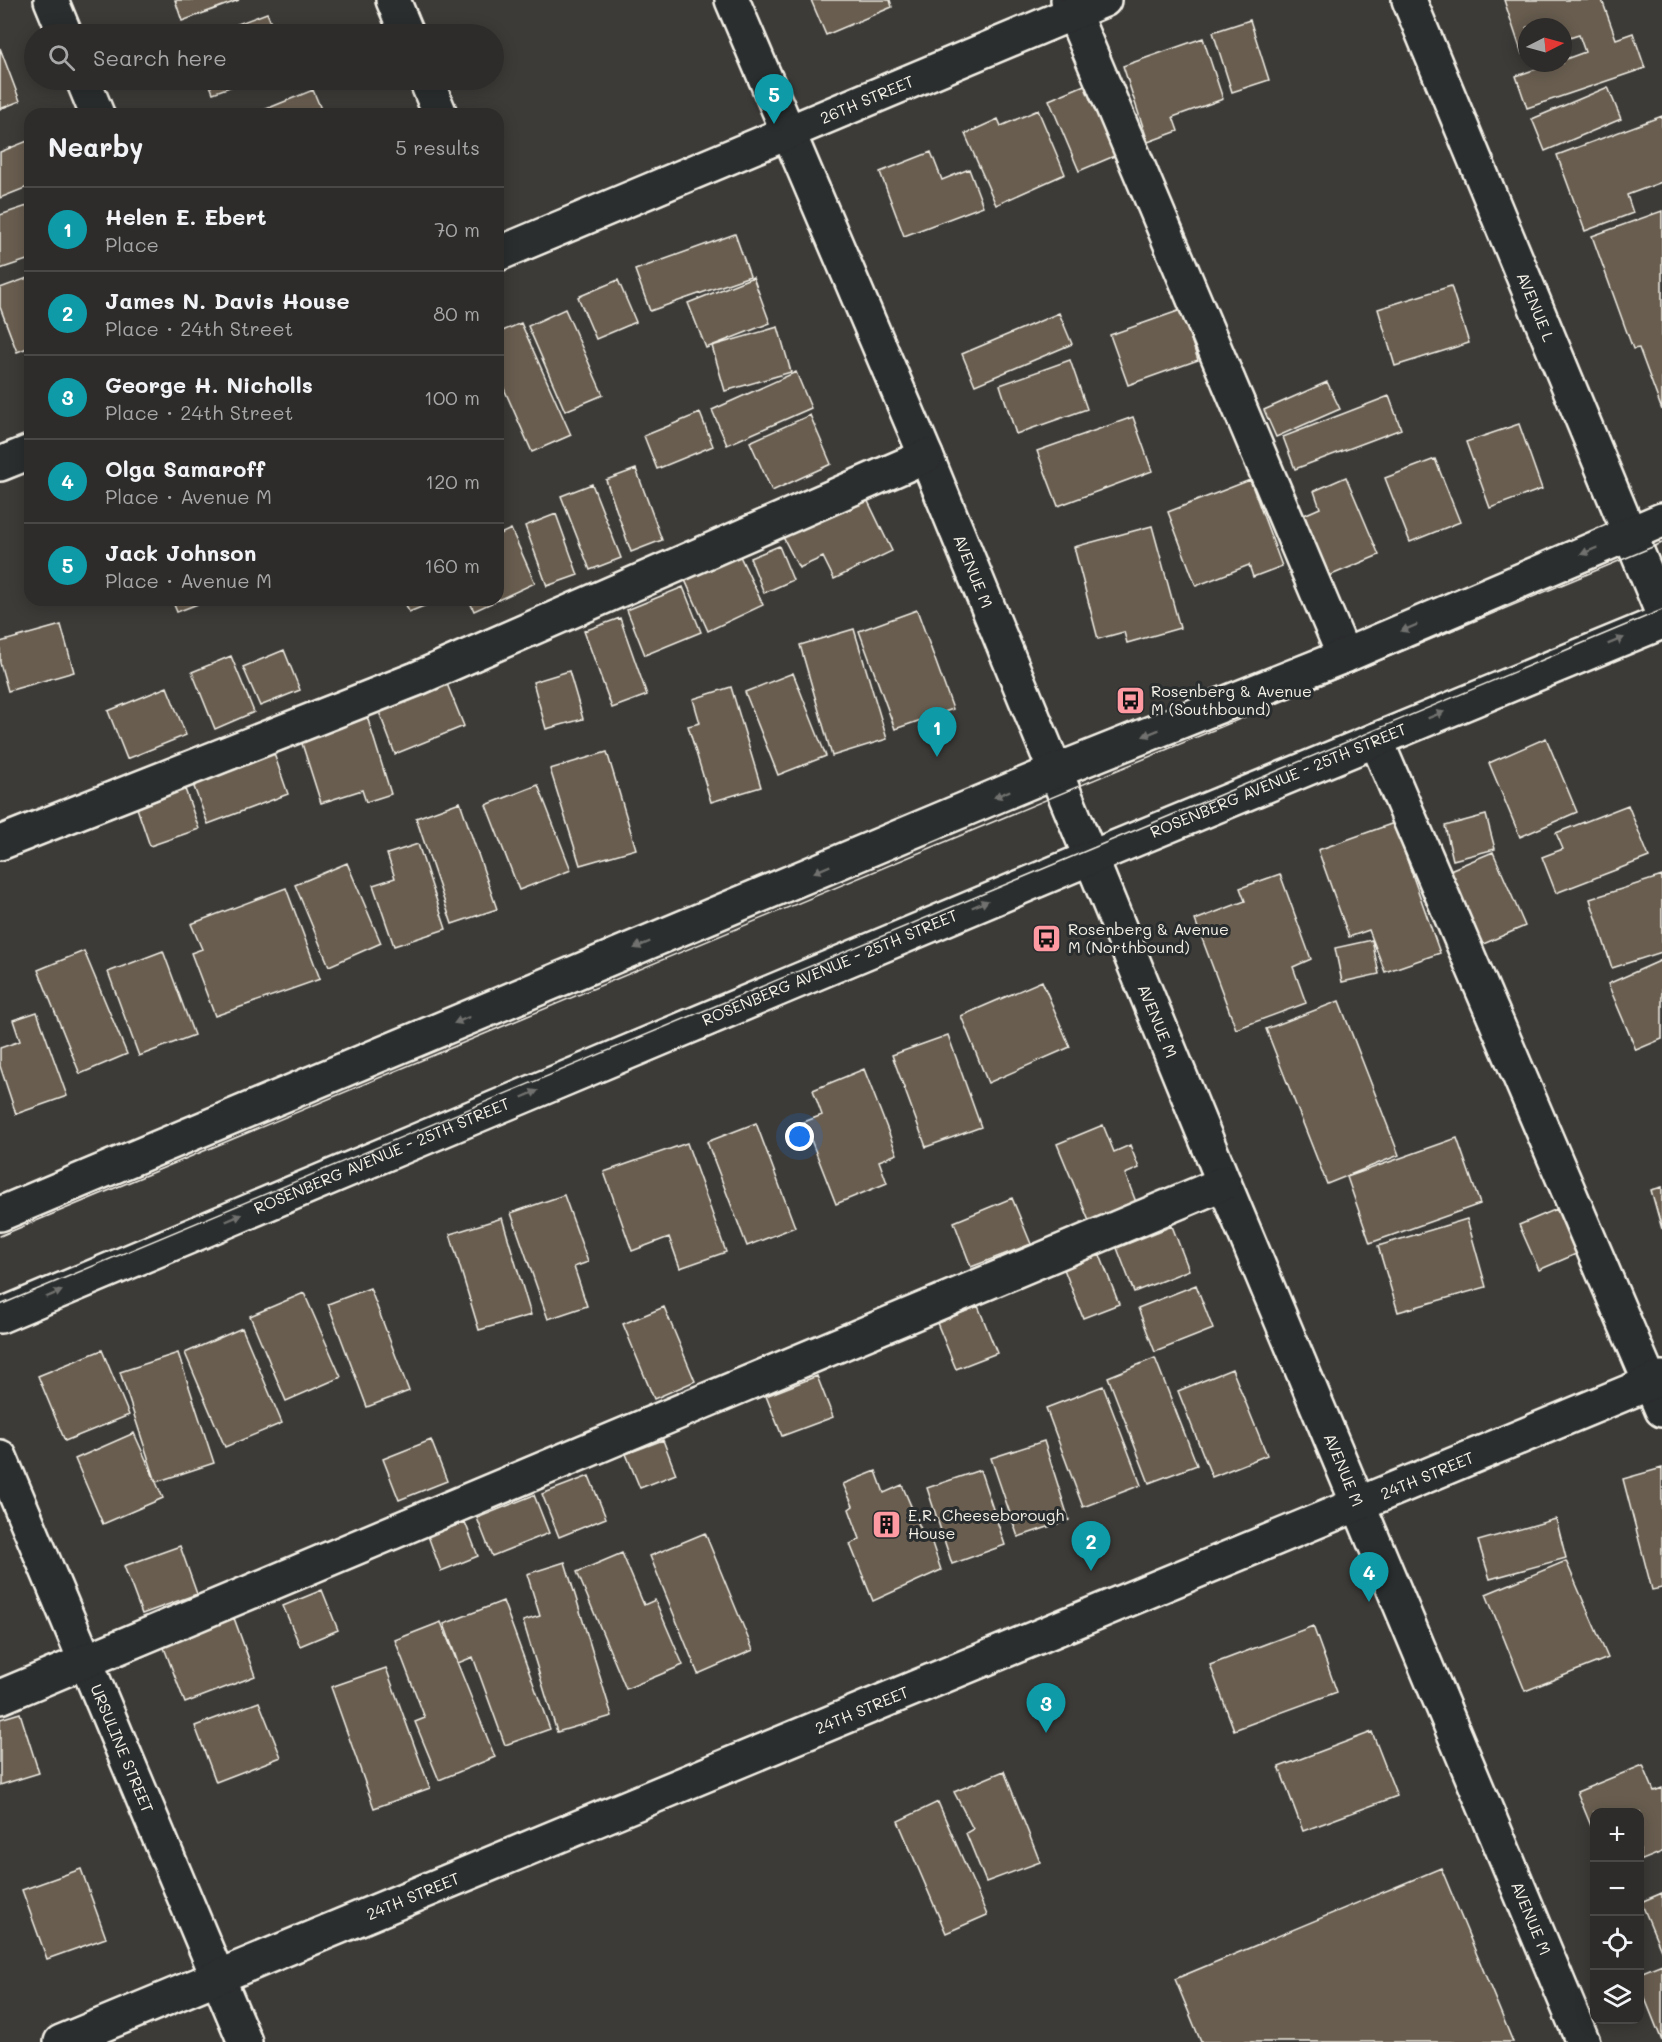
<!DOCTYPE html>
<html lang="en">
<head>
<meta charset="utf-8">
<style>
	body { margin:0; font-family:Mali,sans-serif; background:#3a3836; color:#f1f3f6 }
	.controls { position:absolute; right:18px; bottom:18px; display:grid; overflow:hidden; border-radius:12px; box-shadow:0 3px 15px #0003 }
	.controls button { width:54px; height:54px; display:grid; place-items:center; padding:0; border:0; border-bottom:2px solid #494847; background:#2e2c2a; color:#f1f3f6; font:30px sans-serif }
	.compass { position:absolute; left:1518px; top:18px; width:54px; height:54px; border-radius:50%; background:#2e2c2a; box-shadow:0 3px 15px #0003; rotate:84deg }
	.you { position:absolute; left:800px; top:1137px; width:21px; height:21px; margin:-15px; border:4px solid #fff; border-radius:50%; background:#1a73e8; box-shadow:0 0 0 9px #1a73e833 }
	.badge { display:grid; place-items:center; width:39px; height:39px; border-radius:50%; background:#8abfa5; color:#fff; font-size:20px; font-weight:700 }
	.pin { position:absolute; translate:-50% -50px; filter:drop-shadow(0 2px 3px #0008) }
	.pin::after { content:''; position:absolute; top:32px; width:21px; height:18px; background:inherit; clip-path:polygon(0 0,100% 0,50% 100%) }
	.list { margin:0; padding:0; list-style:none }
	h2 { display:flex; justify-content:space-between; align-items:center; height:78px; margin:0; padding:0 24px; font-size:26px }
	h2 small { font-size:20px; font-weight:400; color:#a7a7a8 }
	.list li { display:grid; grid-template-columns:39px 1fr auto; gap:18px; align-items:center; box-sizing:border-box; height:84px; padding:0 24px; border-top:2px solid #494847 }
	.list b { display:block; font-size:22px; white-space:nowrap }
	.list p { margin:0; font-size:20px; white-space:nowrap; color:#a7a7a8 }
	.list em { font-size:20px; font-style:normal; color:#a7a7a8 }
	.icon { flex:none; width:33px; height:33px; fill:none; stroke:currentColor; stroke-width:2; stroke-linecap:round; stroke-linejoin:round }
	.map { position:relative; flex:none; width:1662px; height:2042px; overflow:hidden }
	.search { position:absolute; background:#2e2c2a; box-shadow:0 3px 15px #0003; left:24px; top:24px; width:480px; height:66px; display:flex; align-items:center; gap:15px; box-sizing:border-box; padding:0 21px; border-radius:33px; color:#a7a7a8; font-size:22px }
	.panel { position:absolute; background:#2e2c2a; box-shadow:0 3px 15px #0003; left:24px; top:108px; width:480px; height:498px; border-radius:18px }
	.map>svg:first-child { display:block }
</style>
</head>
<body>
<div class="map">
<svg width="1662" height="2042" viewBox="0 0 1662 2042">
	<rect width="100%" height="100%" fill="#3d3b38"/>
	<filter id="ink" filterUnits="userSpaceOnUse"><feTurbulence type="fractalNoise" baseFrequency=".0167" numOctaves="2"/><feDisplacementMap in="SourceGraphic" scale="12" xChannelSelector="R" yChannelSelector="G"/><feConvolveMatrix kernelMatrix="1 2 1 2 8 2 1 2 1" color-interpolation-filters="sRGB"/></filter>
	<g filter="url(#ink)">
		<path fill="#685d4f" stroke="#f4f1e8" stroke-width="1.5" d="M175,0H239L182,21Z
			M811,0H890L892,7L826,35Z
			M1504,0H1602L1616,39L1633,33L1645,68L1527,108L1516,76L1554,63H1563V60L1585,52L1579,35L1563,40V27H1527V53L1522,54Z
			M267,13L276,34H211Z
			M1250,20L1269,80L1232,92L1213,32Z
			M1203,38L1223,99L1173,117L1178,131L1148,142L1123,66Z
			M0,48L20,101L0,109Z
			M208,80H249L213,93Z
			M1089,83L1119,154L1079,171L1049,100Z
			M1608,87L1621,119L1545,151L1532,119Z
			M313,90L323,114H254Z
			M1038,110L1065,174L996,205L965,134L998,119L1001,126Z
			M1662,116V182L1627,195L1633,213L1585,231L1557,155Z
			M30,140V186L0,198V152Z
			M931,152L942,180L969,169L983,206L904,236L880,172Z
			M30,205V259L0,269V215Z
			M1662,211V410L1639,348L1633,349L1592,236Z
			M735,234L750,276L650,311L635,270Z
			M30,277V347L17,352L0,307V288Z
			M753,277L770,323L706,348L688,303Z
			M618,280L636,322L596,339L578,297Z
			M1451,286L1469,343L1395,366L1378,309Z
			M565,309L603,395L565,411L528,326Z
			M1181,310L1198,360L1128,385L1110,335Z
			M1059,313L1072,344L975,385L962,354Z
			M521,323L571,435L532,452L498,375V333Z
			M778,327L791,372L725,391L712,346Z
			M1070,360L1087,409L1016,434L1000,385Z
			M796,372L811,408L727,445L712,410Z
			M1327,382L1340,409L1276,437L1264,410Z
			M1389,396L1401,429L1295,469L1283,437Z
			M700,413L713,446L657,469L644,436Z
			M810,415L831,464L772,491L750,442Z
			M1133,417L1152,471L1058,506L1037,451Z
			M1519,424L1542,489L1490,508L1466,442Z
			M1435,459L1460,522L1410,542L1385,478Z
			M636,469L662,540L631,552L606,480Z
			M1346,477L1379,555L1329,576L1304,515L1320,508L1314,491Z
			M1250,480L1282,566L1253,577L1249,565L1196,586L1168,512Z
			M592,484L621,558L590,570L561,496Z
			M865,495L892,551L834,579L823,557L799,568L782,535Z
			M556,514L578,575L547,586L525,526Z
			M1152,526L1180,628L1127,643L1124,632L1098,639L1074,547Z
			M511,529L535,583L498,600V535Z
			M779,546L793,580L764,593L750,558Z
			M739,554L763,605L708,631L685,580Z
			M683,587L701,632L645,655L627,610Z
			M172,600H208L177,612Z
			M404,600H439L409,612Z
			M469,600H498L474,611Z
			M917,610L953,709L895,729L859,631Z
			M620,618L647,695L612,708L584,631Z
			M61,625L74,672L8,691L0,663V642Z
			M854,629L887,739L832,756L800,645Z
			M284,650L300,690L260,706L243,667Z
			M231,656L254,712L215,729L192,672Z
			M569,671L583,719L546,729L533,682Z
			M793,673L826,756L778,775L745,692Z
			M447,684L464,726L395,754L379,712Z
			M167,687L186,735L127,759L108,711Z
			M731,687L761,787L711,802L688,726L700,723L693,699Z
			M365,710L391,794L366,802L362,790L321,803L298,731Z
			M1546,738L1577,812L1520,837L1489,763Z
			M272,748L288,794L208,824L191,779Z
			M607,752L636,849L580,865L550,769Z
			M538,785L571,870L519,890L486,805Z
			M185,789L199,829L150,846L136,805Z
			M460,802L497,909L452,924L416,818Z
			M1628,805L1649,857L1556,893L1542,857L1563,849L1556,833Z
			M1486,815L1495,849L1453,860L1445,826Z
			M1394,823L1440,953L1385,972L1369,930L1349,937L1318,850Z
			M418,844L446,929L394,946L373,885L395,878L387,854Z
			M1493,852L1525,926L1481,945L1450,870Z
			M347,863L381,943L329,966L295,885Z
			M1280,874L1311,959L1293,967L1306,1003L1236,1029L1195,920L1245,901L1240,888Z
			M1662,876V952L1612,968L1590,899Z
			M286,888L320,979L215,1016L191,953L202,949L191,924Z
			M1372,940L1379,974L1342,982L1335,948Z
			M84,951L127,1054L80,1074L38,970Z
			M163,951L194,1035L139,1056L108,972Z
			M1662,960V1039L1636,1050L1608,984Z
			M1042,981L1070,1047L988,1083L961,1016Z
			M1339,1001L1399,1155L1327,1184L1266,1029Z
			M37,1012L67,1096L16,1114L0,1066V1048L20,1041L13,1020Z
			M948,1035L981,1127L926,1147L892,1055Z
			M864,1069L897,1154L879,1161L887,1183L836,1204L804,1122L822,1115L813,1090Z
			M756,1123L795,1227L747,1246L707,1142Z
			M1103,1125L1114,1152L1130,1145L1139,1168L1125,1174L1136,1202L1089,1221L1057,1144Z
			M1457,1138L1480,1204L1370,1243L1347,1177Z
			M687,1143L726,1252L680,1268L669,1237L632,1251L604,1172Z
			M1662,1187V1229L1651,1190Z
			M564,1195L588,1262L574,1267L587,1306L548,1319L511,1213Z
			M1012,1198L1031,1244L971,1267L954,1222Z
			M1557,1209L1576,1254L1539,1270L1519,1225Z
			M502,1218L531,1315L479,1330L450,1234Z
			M1467,1219L1486,1287L1398,1312L1378,1246Z
			M1172,1226L1189,1270L1134,1292L1117,1248Z
			M1100,1255L1119,1304L1083,1318L1064,1269Z
			M1196,1285L1213,1329L1155,1352L1138,1308Z
			M370,1288L409,1391L367,1407L328,1304Z
			M304,1293L341,1377L286,1401L250,1316Z
			M978,1306L997,1353L956,1369L937,1323Z
			M664,1307L695,1381L654,1399L623,1324Z
			M242,1328L282,1423L225,1447L185,1353Z
			M102,1350L129,1415L65,1441L38,1376Z
			M178,1353L214,1463L156,1482L120,1372Z
			M1155,1358L1197,1465L1149,1483L1108,1377Z
			M1232,1369L1267,1455L1212,1477L1178,1391Z
			M817,1376L833,1417L782,1436L766,1396Z
			M1103,1386L1141,1485L1083,1507L1046,1408Z
			M134,1433L163,1498L103,1524L75,1459Z
			M431,1440L447,1481L399,1500L383,1459Z
			M663,1440L676,1474L640,1488L626,1454Z
			M1044,1441L1069,1520L1018,1537L991,1458Z
			M1662,1468V1588L1652,1590L1623,1479Z
			M980,1470L1005,1545L952,1564L927,1488Z
			M876,1471L884,1493L902,1485L926,1541L931,1540L941,1570L873,1601L850,1544L860,1539L849,1509L853,1506L843,1484Z
			M589,1476L606,1518L559,1537L542,1494Z
			M534,1495L549,1533L492,1556L477,1518Z
			M1556,1519L1566,1558L1490,1579L1478,1541Z
			M465,1522L478,1556L441,1571L428,1536Z
			M705,1533L753,1650L698,1674L650,1556Z
			M180,1546L197,1594L142,1614L124,1566Z
			M622,1553L644,1605L655,1600L683,1665L626,1689L577,1572Z
			M1566,1561L1608,1658L1525,1691L1486,1594Z
			M565,1562L612,1716L557,1732L523,1621L540,1616L527,1574Z
			M322,1590L338,1630L300,1646L283,1606Z
			M503,1601L550,1729L505,1745L473,1657L458,1663L444,1624Z
			M234,1618L255,1676L185,1703L163,1645Z
			M441,1622L495,1757L439,1780L415,1722L425,1718L395,1640Z
			M1313,1626L1337,1692L1234,1730L1210,1665Z
			M386,1668L430,1788L374,1808L331,1687Z
			M259,1702L281,1757L216,1782L195,1726Z
			M20,1713L39,1773L0,1785V1719Z
			M1372,1732L1397,1796L1303,1831L1279,1767Z
			M1643,1765L1654,1791L1662,1788V1852L1640,1861V1812H1594V1833L1577,1792Z
			M1004,1771L1040,1862L986,1882L966,1833L973,1829L954,1792Z
			M938,1802L987,1915L946,1933L898,1821Z
			M1441,1868L1513,2042H1201L1175,1979Z
			M81,1869L106,1938L47,1959L22,1890Z
			M1662,1893V1952L1641,1902Z
			M1662,1964V2041L1640,1986V1973Z"/>
		<g fill="none" stroke-linecap="round" stroke-linejoin="round">
			<defs>
				<g id="minor">
					<path d="M51,0L65,34"/>
					<path d="M393,0L407,34"/>
					<path id="s1" d="M732,0L926,456L1224,1183L1583,2042"/>
					<path d="M1068,0L1344,656"/>
					<path id="s2" d="M1409,0L1662,612"/>
					<path d="M83,80L97,114"/>
					<path d="M426,80L440,114"/>
					<path id="s3" d="M498,254L1104,0"/>
					<path d="M0,464L30,452"/>
					<path d="M1376,740L1662,1410"/>
					<path d="M0,843L416,679L926,456"/>
					<path id="s4" d="M0,1457L245,2042"/>
					<path d="M0,1697L1224,1183"/>
					<path id="s5" d="M61,2042L1662,1378"/>
				</g>
				<g id="major">
					<path d="M0,1214L1056,771L1344,656L1662,520"/>
					<path id="s6" d="M0,1316L1090,858L1662,622"/>
				</g>
			</defs>
			<use href="#minor" stroke="#f4f1e8" stroke-width="38"/>
			<use href="#major" stroke="#f4f1e8" stroke-width="38"/>
			<use href="#minor" stroke="#2a2d2e" stroke-width="33"/>
			<use href="#major" stroke="#2a2d2e" stroke-width="33"/>
			<path stroke="#f4f1e8" stroke-width="1.5" d="M0,1236L1662,543
				M0,1305L1662,610"/>
		</g>
		<defs><path id="oneway-solid" d="M-6-.8H1V-3.2L6.5 0L1 3.2V.8H-6Z" transform="scale(1.5)"/></defs>
		<g fill="#71726f">
			<use href="#oneway-solid" transform="translate(1589 551) rotate(157)"/>
			<use href="#oneway-solid" transform="translate(1409 628) rotate(157)"/>
			<use href="#oneway-solid" transform="translate(1616 641) rotate(-22)"/>
			<use href="#oneway-solid" transform="translate(1436 715) rotate(-22)"/>
			<use href="#oneway-solid" transform="translate(1151 733) rotate(158)"/>
			<use href="#oneway-solid" transform="translate(1002 794) rotate(157)"/>
			<use href="#oneway-solid" transform="translate(822 869) rotate(157)"/>
			<use href="#oneway-solid" transform="translate(980 904) rotate(-23)"/>
			<use href="#oneway-solid" transform="translate(642 945) rotate(157)"/>
			<use href="#oneway-solid" transform="translate(462 1020) rotate(157)"/>
			<use href="#oneway-solid" transform="translate(530 1094) rotate(-23)"/>
			<use href="#oneway-solid" transform="translate(234 1218) rotate(-23)"/>
			<use href="#oneway-solid" transform="translate(54 1294) rotate(-23)"/>
		</g>
	</g>
	<defs>
		<symbol id="bus-square" viewBox="-11 -11 22 22"><rect x="-9" y="-9" width="18" height="18" rx="4" fill="#ff9aa2" stroke="#2a2d2e"/><path d="M-5-6H5V4H4V6H2V4H-2V6H-4V4H-5ZM-3.5-4V0h7V-4ZM-3.5 1.2v1.5H-2V1.2ZM2 1.2v1.5H3.5V1.2Z" fill="#111"/></symbol>
		<symbol id="building-square" viewBox="-11 -11 22 22"><rect x="-9" y="-9" width="18" height="18" rx="4" fill="#ff9aa2" stroke="#2a2d2e"/><path d="M-4-6H4V6H1V3H-1V6H-4ZM-2.5-4.3h1.7v1.8h-1.7ZM.8-4.3h1.7v1.8H.8ZM-2.5-1h1.7V.8h-1.7ZM.8-1h1.7V.8H.8Z" fill="#111"/></symbol>
	</defs>
	<g fill-rule="evenodd">
		<use href="#bus-square" x="1114" y="684" width="33" height="33"/>
		<use href="#bus-square" x="1030" y="922" width="33" height="33"/>
		<use href="#building-square" x="870" y="1508" width="33" height="33"/>
	</g>
	<g text-anchor="middle" stroke-width="6" stroke-linejoin="round" paint-order="stroke">
		<g font-size="16" fill="#f4f1e8" stroke="#2a2d2e">
			<text dy="6" stroke="none"><textPath href="#s3" startOffset="400">26TH STREET</textPath></text>
			<text dy="6" stroke="none"><textPath href="#s2" startOffset="332">AVENUE L</textPath></text>
			<text dy="6" stroke="none"><textPath href="#s1" startOffset="620">AVENUE M</textPath></text>
			<text dy="6" stroke="none"><textPath href="#s6" startOffset="1386">ROSENBERG AVENUE - 25TH STREET</textPath></text>
			<text dy="6" stroke="none"><textPath href="#s6" startOffset="900">ROSENBERG AVENUE - 25TH STREET</textPath></text>
			<text dy="6" stroke="none"><textPath href="#s1" startOffset="1106">AVENUE M</textPath></text>
			<text dy="6" stroke="none"><textPath href="#s6" startOffset="414">ROSENBERG AVENUE - 25TH STREET</textPath></text>
			<text dy="6" stroke="none"><textPath href="#s1" startOffset="1592">AVENUE M</textPath></text>
			<text dy="6" stroke="none"><textPath href="#s5" startOffset="1479">24TH STREET</textPath></text>
			<text dy="6" stroke="none"><textPath href="#s5" startOffset="867">24TH STREET</textPath></text>
			<text dy="6" stroke="none"><textPath href="#s4" startOffset="316">URSULINE STREET</textPath></text>
			<text dy="6" stroke="none"><textPath href="#s5" startOffset="381">24TH STREET</textPath></text>
			<text dy="6" stroke="none"><textPath href="#s1" startOffset="2078">AVENUE M</textPath></text>
		</g>
		<g font-size="16" fill="#f4f1e8" stroke="#2a2d2e" text-anchor="start">
			<text x="1151" y="697">Rosenberg &amp; Avenue<tspan x="1151" dy="18">M (Southbound)</tspan></text>
			<text x="1068" y="935">Rosenberg &amp; Avenue<tspan x="1068" dy="18">M (Northbound)</tspan></text>
			<text x="908" y="1521">E.R. Cheeseborough<tspan x="908" dy="18">House</tspan></text>
		</g>
	</g>
</svg>
<div class="controls">
<button>+</button>
<button>−</button>
<button><svg class="icon" aria-label="locate" viewBox="0 0 24 24"><circle cx="12" cy="12" r="6"/><path d="M12 2v4M12 18v4M2 12h4M18 12h4"/></svg></button>
<button><svg class="icon" aria-label="layers" viewBox="0 0 24 24"><path d="M12 4l9 5-9 5-9-5zM3 14l9 5 9-5"/></svg></button>
</div>
<svg class="compass" viewBox="-18 -18 36 36"><path d="M0-13l5 13h-10z" fill="#e53935"/><path d="M0 13l5-13h-10z" fill="#a7a7a8"/></svg>
<div class="you"></div>
<div class="pin badge" style="left:937px;top:757px;background:#0f9aa8">1</div>
<div class="pin badge" style="left:1091px;top:1571px;background:#0f9aa8">2</div>
<div class="pin badge" style="left:1046px;top:1733px;background:#0f9aa8">3</div>
<div class="pin badge" style="left:1369px;top:1602px;background:#0f9aa8">4</div>
<div class="pin badge" style="left:774px;top:124px;background:#0f9aa8">5</div>
<div class="search"><svg class="icon" aria-label="search" viewBox="0 0 24 24"><circle cx="10" cy="10" r="6"/><path d="M15 15l6 6"/></svg>Search here</div>
<section class="panel">
<h2>Nearby<small>5 results</small></h2>
<ul class="list">
<li><span class="badge" style="background:#0f9aa8">1</span><div><b>Helen E. Ebert</b><p>Place</p></div><em>70 m</em></li>
<li><span class="badge" style="background:#0f9aa8">2</span><div><b>James N. Davis House</b><p>Place · 24th Street</p></div><em>80 m</em></li>
<li><span class="badge" style="background:#0f9aa8">3</span><div><b>George H. Nicholls</b><p>Place · 24th Street</p></div><em>100 m</em></li>
<li><span class="badge" style="background:#0f9aa8">4</span><div><b>Olga Samaroff</b><p>Place · Avenue M</p></div><em>120 m</em></li>
<li><span class="badge" style="background:#0f9aa8">5</span><div><b>Jack Johnson</b><p>Place · Avenue M</p></div><em>160 m</em></li>
</ul>
</section>
</div>
</body>
</html>
